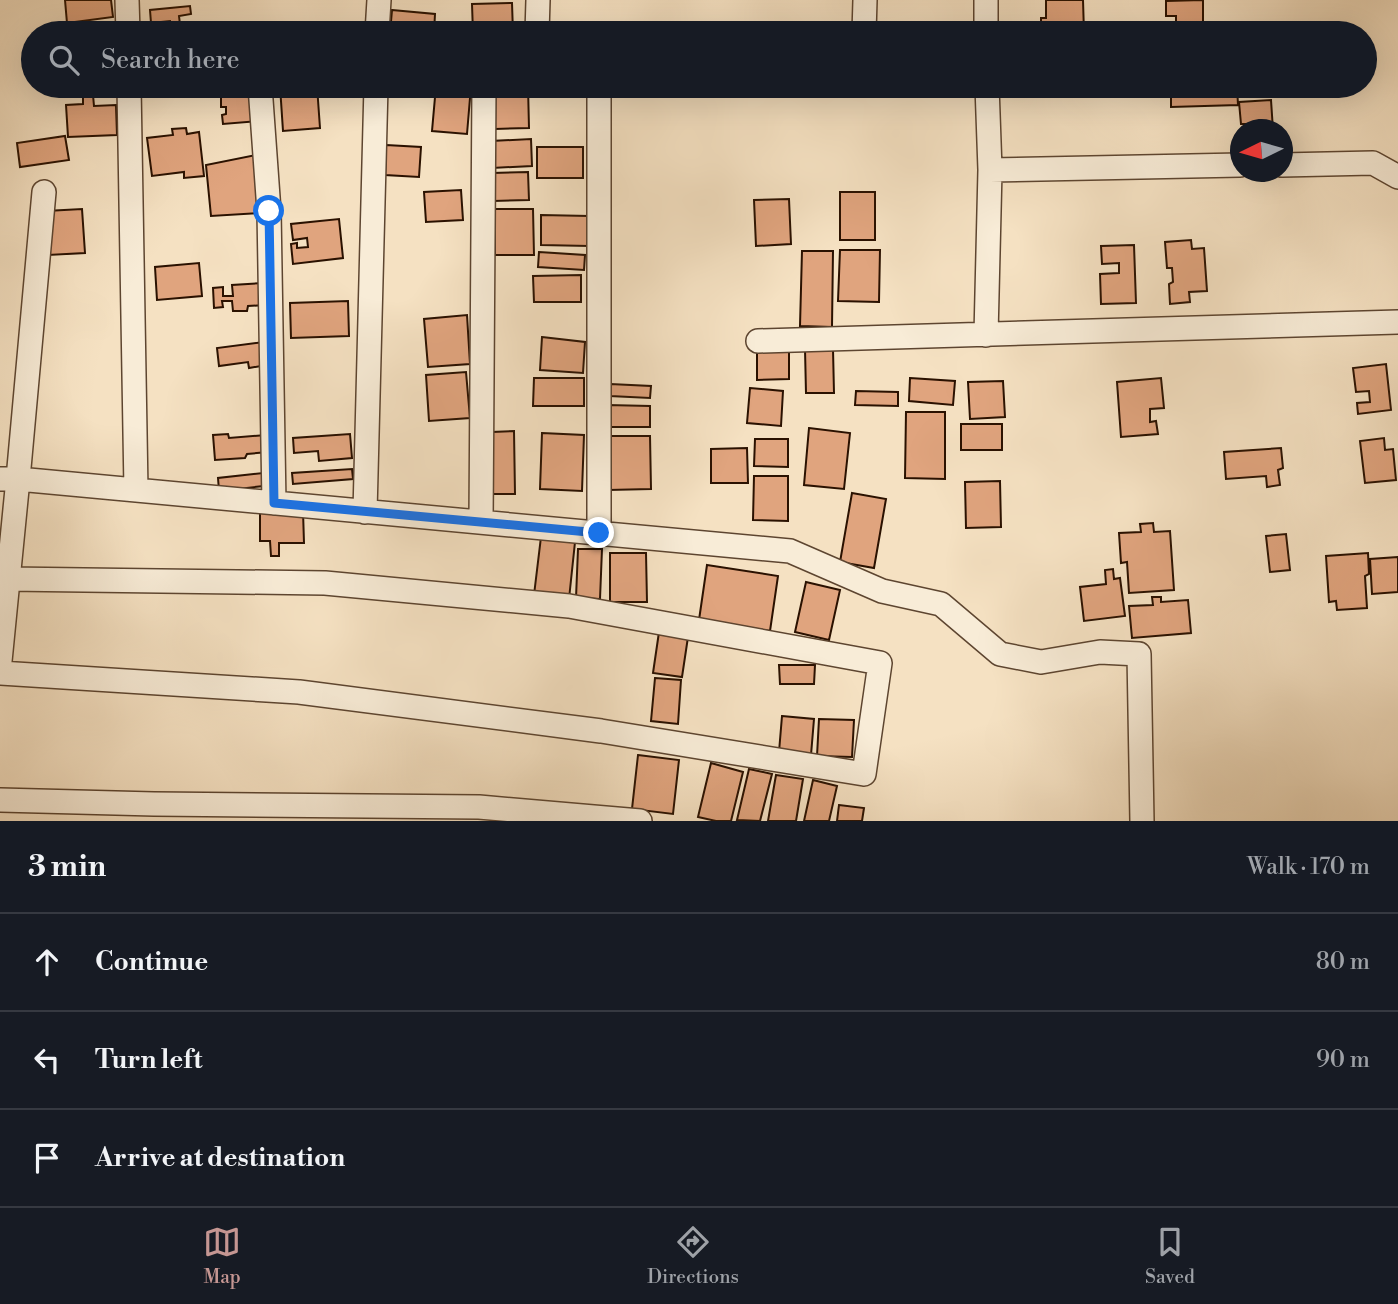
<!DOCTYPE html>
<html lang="en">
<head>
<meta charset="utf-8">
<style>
	body { margin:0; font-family:"Libre Bodoni",serif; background:#242831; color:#f1f3f6 }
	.compass { position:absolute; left:1230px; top:119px; width:63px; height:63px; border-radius:50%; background:#171b24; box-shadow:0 7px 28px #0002; rotate:265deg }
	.stop { position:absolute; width:21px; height:21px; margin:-16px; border:5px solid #1a73e8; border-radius:50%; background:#fff }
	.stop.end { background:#1a73e8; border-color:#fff; box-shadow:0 2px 7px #0008 }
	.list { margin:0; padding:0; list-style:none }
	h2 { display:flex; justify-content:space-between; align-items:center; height:91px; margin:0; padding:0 28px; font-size:30px }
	h2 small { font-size:23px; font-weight:400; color:#9ea1a6 }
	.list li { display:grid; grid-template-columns:46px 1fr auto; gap:21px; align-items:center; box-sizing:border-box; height:98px; padding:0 28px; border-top:2px solid #363941 }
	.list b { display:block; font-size:26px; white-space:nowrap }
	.list em { font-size:23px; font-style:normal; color:#9ea1a6 }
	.icon { flex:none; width:38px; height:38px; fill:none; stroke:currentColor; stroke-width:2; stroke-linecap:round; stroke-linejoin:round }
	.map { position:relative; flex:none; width:1398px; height:821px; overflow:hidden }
	.search { position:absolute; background:#171b24; box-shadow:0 7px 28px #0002; left:21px; right:21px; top:21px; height:77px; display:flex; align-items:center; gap:18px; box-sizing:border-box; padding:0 24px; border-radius:38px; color:#9ea1a6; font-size:26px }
	.sheet { height:385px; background:#171b24 }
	nav { display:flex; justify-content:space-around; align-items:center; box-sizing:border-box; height:98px; border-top:2px solid #363941; background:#171b24; font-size:19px; color:#9ea1a6 }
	nav a { display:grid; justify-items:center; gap:4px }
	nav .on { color:#c59692 }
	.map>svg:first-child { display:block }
</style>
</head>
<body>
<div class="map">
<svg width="1398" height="821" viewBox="0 0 1398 821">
	<rect width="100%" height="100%" fill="#f5e1c2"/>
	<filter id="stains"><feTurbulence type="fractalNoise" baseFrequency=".00286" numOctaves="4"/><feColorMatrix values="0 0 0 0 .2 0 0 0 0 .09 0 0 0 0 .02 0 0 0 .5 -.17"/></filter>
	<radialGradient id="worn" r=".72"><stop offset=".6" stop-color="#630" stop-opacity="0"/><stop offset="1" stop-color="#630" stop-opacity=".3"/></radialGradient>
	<path fill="#e0a47e" stroke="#2a1100" stroke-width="2" d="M65,0H111L113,17L67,23Z
		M1046,0H1083L1084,33H1041V18H1046Z
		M1203,0V32L1176,33V16H1166V1Z
		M512,3L513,33H473L472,4Z
		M190,6L191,14L179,16L181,33H149L171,31L170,21L151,23L150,10Z
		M392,10L435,14L434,33H390Z
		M221,86H257L260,121L223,124L222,115L226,114V107H221Z
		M280,86H317L320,128L283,131Z
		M436,86H471L467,134L432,131Z
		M493,86H528L529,128L495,129Z
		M1171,86H1237L1238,105L1171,107Z
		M83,95H93L94,106L116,105L117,135L68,137L66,105L83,104Z
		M1271,100L1273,130H1252V124H1241L1239,102Z
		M186,128L187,134L199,132L204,176L184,178V172L152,176L147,138L173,135L172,129Z
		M65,136L69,160L20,167L17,143Z
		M531,139L532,166L492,168L491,141Z
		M386,145L421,147L419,177L385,175Z
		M537,147H583V178H537Z
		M261,154V213L211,216L206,165Z
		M528,172L529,200L493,201L492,173Z
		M461,190L463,220L426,222L424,192Z
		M840,192H875V240H840Z
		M789,199L791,244L756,246L754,200Z
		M82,209L85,253L48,255L46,211Z
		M495,209H533L534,255H495Z
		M541,215L589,216V246L541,245Z
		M339,219L343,258L293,264L291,244L297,243V248L308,247L307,238L293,240L291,224Z
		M1191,240L1192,249L1204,248L1207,291L1189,292L1190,302L1170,304L1169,284L1173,282L1172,268H1167L1165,242Z
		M1134,245L1136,303L1101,304L1100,274L1119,273V263L1102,264L1101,246Z
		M840,250H880L879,302L838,301Z
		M802,251H833L832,327L800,326Z
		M539,252L585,255L584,270L538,267Z
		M199,263L202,296L157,300L155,267Z
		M581,275V302H534L533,276Z
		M263,283L265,305L248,306L247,311H233L232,301H222L223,307L214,308L213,288L223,287V296H233L232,285Z
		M348,301L349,336L291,338L290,303Z
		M467,315L470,364L428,367L424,319Z
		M542,337L585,342L583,373L540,370Z
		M264,342L267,365L249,368L248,362L219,366L217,348Z
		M789,348V379L757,380V349Z
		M805,349H833L834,393H806Z
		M1386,364L1391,410L1358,414L1357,403L1370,402L1369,391L1356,392L1353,368Z
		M466,372L470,418L429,421L426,375Z
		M534,378H584V406H533Z
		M910,378L955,381L953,405L909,401Z
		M1161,378L1164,408L1150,409V422L1156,421L1158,434L1121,437L1117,382Z
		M1003,381L1005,417L970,419L968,382Z
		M610,384L651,386L650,398L610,396Z
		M750,388L783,391L781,426L747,423Z
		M856,391L898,392V406L855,405Z
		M607,405L650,406V427H607Z
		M906,412H945V479L905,478Z
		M961,424H1002V450H961Z
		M809,428L850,433L844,489L804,485Z
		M514,431L515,494H493L492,432Z
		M542,433L584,435L582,491L540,489Z
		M228,434L229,438L266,435L268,452L247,454L245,458L215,460L213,435Z
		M350,434L352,458L319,461L318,451L294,453L293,438Z
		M608,436H650L651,489L608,490Z
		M1384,438L1385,450L1393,449L1396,480L1365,483L1360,441Z
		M755,439H788V467L754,466Z
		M747,448L748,483H711V449Z
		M1281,448L1283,468L1278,470L1280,485L1267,487L1266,476L1226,479L1224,452Z
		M352,469L353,479L293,484L292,473Z
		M263,473L264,486L219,491L218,478Z
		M754,476H788V521L753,520Z
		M1000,481L1001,527L966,528L965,482Z
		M852,493L886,499L874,568L840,562Z
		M303,511L304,543H279V556H271L270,541H260V512Z
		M1153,523L1154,532L1170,531L1174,590L1129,593L1127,562L1121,563L1119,533L1141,532L1140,524Z
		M1286,534L1290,570L1270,572L1266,536Z
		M541,537L575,542L569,599L534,595Z
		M578,549H602L600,599L576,598Z
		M610,553H646L647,602H610Z
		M1368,553L1369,574L1365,576L1367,608L1337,610L1336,601L1329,602L1326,556Z
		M1398,557V592L1372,594L1370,559Z
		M707,565L778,576L770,631L699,620Z
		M1113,569L1114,579L1120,578L1125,616L1084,621L1080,587L1106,584L1105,570Z
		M806,582L840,590L829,640L795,632Z
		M1152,597H1161V602L1188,600L1191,633L1132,638L1129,606L1153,605Z
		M659,632L688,637L682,677L653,673Z
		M779,665H815L814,684H780Z
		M655,678L681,680L678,724L651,721Z
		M782,716L814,719L811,755L779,752Z
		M819,719L854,720L852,757L817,756Z
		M638,755L679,760L673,814L632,809Z
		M711,763L743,772L731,821H716L698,817Z
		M749,769L772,774L760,821L737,820Z
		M776,775L803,779L796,821H768Z
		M813,780L837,786L829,821H804Z
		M839,805L864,808L862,821H837Z"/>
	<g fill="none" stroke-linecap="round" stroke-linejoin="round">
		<defs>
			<path id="street" d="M127,0L128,33
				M377,33L379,0
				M537,33L538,0
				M864,33L865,0
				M986,33V0
				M129,86L136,490
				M260,86L269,211L274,503
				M1282,165L1373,163L1398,177
				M990,170L1240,165
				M44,192L18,479L790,551L882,591L941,604L1000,654L1041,662L1100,652L1139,654L1142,821
				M986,335L990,170L987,86
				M758,341L1398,322
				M0,479H18L0,661
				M365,512L376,86
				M481,522L484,86
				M599,533V86
				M0,673L299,692L601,731L864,774L880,663L569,606L325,583L8,579
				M0,800L154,804L479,807L640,821"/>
		</defs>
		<use href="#street" stroke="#5d4530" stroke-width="26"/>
		<use href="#street" stroke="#f8ecd7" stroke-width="23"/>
	</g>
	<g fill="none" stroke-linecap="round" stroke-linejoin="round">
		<path stroke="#1a73e8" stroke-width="9" d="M269,211L274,503L599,533"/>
	</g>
	<rect width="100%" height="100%" filter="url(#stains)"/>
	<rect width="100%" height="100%" fill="url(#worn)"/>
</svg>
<svg class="compass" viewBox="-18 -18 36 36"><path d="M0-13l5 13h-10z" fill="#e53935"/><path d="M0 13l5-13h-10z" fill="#9ea1a6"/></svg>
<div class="stop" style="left:269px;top:211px"></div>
<div class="stop end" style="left:599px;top:533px"></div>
<div class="search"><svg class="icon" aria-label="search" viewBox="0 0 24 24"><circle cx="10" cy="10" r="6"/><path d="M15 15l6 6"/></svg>Search here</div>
</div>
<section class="sheet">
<h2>3 min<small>Walk · 170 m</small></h2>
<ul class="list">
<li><svg class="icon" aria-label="ahead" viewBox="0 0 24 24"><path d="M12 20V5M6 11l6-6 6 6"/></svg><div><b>Continue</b></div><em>80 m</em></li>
<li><svg class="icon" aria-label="left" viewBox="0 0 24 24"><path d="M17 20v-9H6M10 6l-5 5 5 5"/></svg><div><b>Turn left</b></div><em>90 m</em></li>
<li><svg class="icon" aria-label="arrive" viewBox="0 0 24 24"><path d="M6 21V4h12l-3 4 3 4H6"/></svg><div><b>Arrive at destination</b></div></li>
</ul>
</section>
<nav>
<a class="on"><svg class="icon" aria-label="map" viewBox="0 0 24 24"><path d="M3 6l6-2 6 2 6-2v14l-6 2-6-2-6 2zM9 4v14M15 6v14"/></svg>Map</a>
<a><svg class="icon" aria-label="directions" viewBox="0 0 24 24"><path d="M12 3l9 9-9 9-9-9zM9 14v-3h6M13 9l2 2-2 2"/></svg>Directions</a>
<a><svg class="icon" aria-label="saved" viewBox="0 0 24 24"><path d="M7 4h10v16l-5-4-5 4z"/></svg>Saved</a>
</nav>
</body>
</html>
